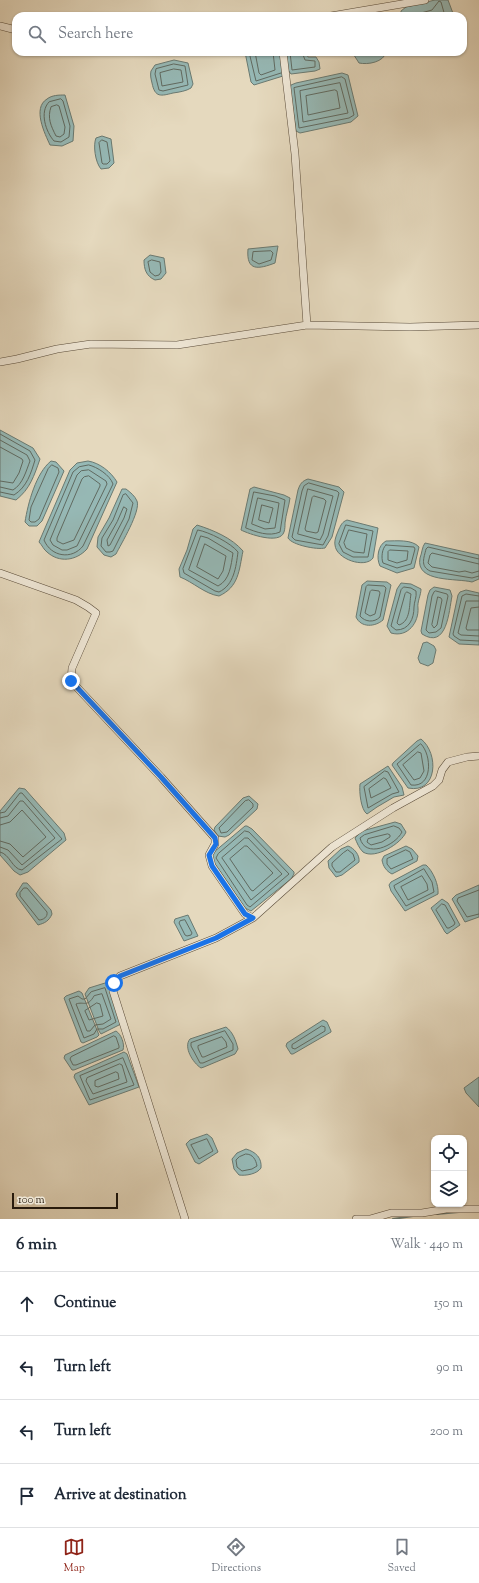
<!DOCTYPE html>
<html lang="en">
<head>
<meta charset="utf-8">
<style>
	body { margin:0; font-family:"Sorts Mill Goudy",serif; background:#f2f2f3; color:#1f2937 }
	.controls { position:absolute; right:12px; bottom:12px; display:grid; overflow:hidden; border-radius:8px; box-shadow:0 1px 3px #0004 }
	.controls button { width:36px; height:36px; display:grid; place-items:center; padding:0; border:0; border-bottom:1px solid #e0e1e3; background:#fff; color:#1f2937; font:20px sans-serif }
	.scale { position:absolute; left:12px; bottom:10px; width:106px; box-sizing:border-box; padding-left:4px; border:2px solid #291b0c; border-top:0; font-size:11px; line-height:14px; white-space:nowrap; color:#291b0c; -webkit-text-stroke:3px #eee6d5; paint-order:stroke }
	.stop { position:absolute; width:12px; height:12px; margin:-9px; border:3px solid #1a73e8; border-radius:50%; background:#fff }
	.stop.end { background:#1a73e8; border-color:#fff; box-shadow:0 1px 4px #0008 }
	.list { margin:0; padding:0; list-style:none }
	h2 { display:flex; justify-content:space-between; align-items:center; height:52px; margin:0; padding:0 16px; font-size:17px }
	h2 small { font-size:13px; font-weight:400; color:#747a83 }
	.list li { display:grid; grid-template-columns:26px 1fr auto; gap:12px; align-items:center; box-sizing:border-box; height:64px; padding:0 16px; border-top:1px solid #e0e1e3 }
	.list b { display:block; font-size:15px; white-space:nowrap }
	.list em { font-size:13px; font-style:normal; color:#747a83 }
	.icon { flex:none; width:22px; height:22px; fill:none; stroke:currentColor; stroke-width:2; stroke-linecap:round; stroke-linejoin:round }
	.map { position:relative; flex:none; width:479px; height:1219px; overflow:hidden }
	.search { position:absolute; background:#fff; box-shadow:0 1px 3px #0004; left:12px; right:12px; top:12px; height:44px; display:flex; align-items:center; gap:10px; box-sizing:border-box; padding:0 14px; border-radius:12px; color:#747a83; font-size:15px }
	.sheet { height:308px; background:#fff }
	nav { display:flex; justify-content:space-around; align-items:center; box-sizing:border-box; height:56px; border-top:1px solid #e0e1e3; background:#fff; font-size:11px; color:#747a83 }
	nav a { display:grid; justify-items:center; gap:2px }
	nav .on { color:#8f2418 }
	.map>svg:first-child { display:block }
</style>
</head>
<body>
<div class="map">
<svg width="479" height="1219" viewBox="0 0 479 1219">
	<rect width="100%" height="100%" fill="#e5d9be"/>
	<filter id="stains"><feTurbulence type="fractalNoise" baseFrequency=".005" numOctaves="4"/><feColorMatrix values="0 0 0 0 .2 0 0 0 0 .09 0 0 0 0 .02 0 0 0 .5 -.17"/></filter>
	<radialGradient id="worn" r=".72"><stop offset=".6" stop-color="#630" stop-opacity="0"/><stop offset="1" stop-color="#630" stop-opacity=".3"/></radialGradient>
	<path fill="#96b9b6" stroke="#6a7a72" d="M435,0H448L454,16H401V11L406,7Z
		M245,52H282L283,76L254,85L251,82Z
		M286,52H306L308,57H316L319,62L320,69L315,71L291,74L288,70Z
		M352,52H386C384,62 368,65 359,63Z
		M174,60L188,63L193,84L191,88C186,91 180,92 173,93C161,96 155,98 152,83C151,79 150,75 151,71L155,65Z
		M342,73L348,75L358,116L351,122L300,133L296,131L290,89L291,85L296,83Z
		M65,95L74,126L73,141L62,146L50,145C45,134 32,108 47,99C52,95 59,95 65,95Z
		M102,136L111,139L114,163L109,168L101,169C95,162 93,145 96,138Z
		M278,246L275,263C259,269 246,272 248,249Z
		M150,255L164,258L166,273L161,279L155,280C146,276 144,269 144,260Z
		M0,430L33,448L40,459C34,476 30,489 16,500L0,496Z
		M51,461L56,462L64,471L42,521L37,526H29L25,522C28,503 36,473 51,461Z
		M88,461C100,463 111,472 117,482L87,549C76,561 59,563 47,552C44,550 42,545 39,542L70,470L77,463Z
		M308,479L339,487L344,492L332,537L325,548C317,550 292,545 288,538L298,490C300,484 302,481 308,479Z
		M254,487L284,495L290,498C289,506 286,514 285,523C285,526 285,529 284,532C280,545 249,534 241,530L250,489Z
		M122,489H126C130,492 135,496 137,501C141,511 121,544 116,554L111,557L104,555L97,547L98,537L109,518Z
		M347,520L378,528L373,558C365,569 336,559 335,545C334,540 337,534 339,529C341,525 342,522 347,520Z
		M197,525C213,530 232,538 243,551C239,570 239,587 219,596C205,594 193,582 180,577L179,569L187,550L193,529Z
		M386,541C396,541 412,539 419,547L414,568L397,573L380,566C376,558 378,545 386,541Z
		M425,543L479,555V579L472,582C457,578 415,583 420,558C422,553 422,547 425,543Z
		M367,581L387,582L391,585L383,620C375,627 361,628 356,617L362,585Z
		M401,583L411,584L421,589C421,595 417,602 418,608C419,622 408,638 391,633L387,626L397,589Z
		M434,587L450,590L452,596C449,611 447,650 422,634L421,631L428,595L430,590Z
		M466,590L479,593V645L459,644L449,637L458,595L460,592Z
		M427,642L434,646L436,650L433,663L428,666L420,663L418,658L423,643Z
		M421,739C439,753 438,794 408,788L392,765L393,763L417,741Z
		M388,766L402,787L404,795L394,797L377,807L367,814C361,810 359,792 360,784Z
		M19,788L25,789L64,833L66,840L28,872L20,875L14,871L0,855V811Z
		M249,796L258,804L257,809L229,835L225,837L218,836L214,830L215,827L243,798Z
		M395,822L401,824L406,832C402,843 375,860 363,852C359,848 357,843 355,838L362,831Z
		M245,826H247L252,829L294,872V874L291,879L251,911L245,908L213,861L212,856L214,852Z
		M348,846C354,848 360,855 359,862L342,875L336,877L329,868L328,861L341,849Z
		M406,846L412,849L418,856L417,861L392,874C386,871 383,866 382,860L384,856Z
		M423,865H426C433,871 439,885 438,894L405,911L391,891L389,885L391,882Z
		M23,883H27L51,910L52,914C49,921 45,923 38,925L17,897L16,894Z
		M479,885V917L465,922L452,899L456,895Z
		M442,899L448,903L460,925L447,934L445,932L431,908Z
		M188,915L198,936L184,941L174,922L175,919Z
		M105,983H109L110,985L121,1024L101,1034L99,1031L85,994L89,988Z
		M79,991L82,993L99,1035L97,1037L83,1043L81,1042L64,998L66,996Z
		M323,1020L327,1022L331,1031V1032L293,1054H291L286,1046L287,1043Z
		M226,1027C233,1032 236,1041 238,1049L235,1054L204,1067L201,1068C193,1063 183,1047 190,1039Z
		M116,1031C121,1034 125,1044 123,1050L74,1070H72L64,1058L65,1055Z
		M124,1052L127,1054L139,1087L89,1105L74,1077L75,1074Z
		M479,1077V1107L466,1093L464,1088Z
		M207,1134L212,1138L218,1152L199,1164L195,1162L186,1144L190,1140Z
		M246,1149C256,1152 262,1158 261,1168C257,1174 246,1176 239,1175L234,1169L232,1159L237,1153Z"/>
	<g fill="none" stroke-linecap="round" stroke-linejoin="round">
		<path stroke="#606a61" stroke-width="1" d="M410,16L432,10L439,1L441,2L445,16
			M249,52L256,81L281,73
			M255,52L259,73L261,75L275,70L273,52
			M290,52L292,70L315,67V61L305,60L302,52
			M174,64L185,66L188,85L163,91L159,90L155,74L156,69Z
			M174,69L181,70L183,82L162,86L160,73Z
			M342,77L345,79L354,115L349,118L299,128L294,88Z
			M340,83L348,113L303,122L300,91Z
			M335,90L337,91L340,108L308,115L306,96Z
			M61,99L63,101L70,126L69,137L61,142L54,141C46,132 39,112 49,102Z
			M57,105L59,106L65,127L64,134L60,137L56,136C51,126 47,118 51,107Z
			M102,140L107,142L110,161L107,164H103L102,163L99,143Z
			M271,251L273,253L271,260L259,264L252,260L253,252Z
			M152,260L160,262L161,272L159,275L155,276L150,272L148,262Z
			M0,434L30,451L35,460C31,473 27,487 14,495L0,492
			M0,440L27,455L30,461C26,471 23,484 13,490L0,487
			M0,447L22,459L23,461L19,473L13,483L0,481
			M52,465L58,468L59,472L39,519L35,522H31L29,520L31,507L48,469Z
			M89,465C97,467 110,475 113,484L83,546C72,560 51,557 44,540L73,472L79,467Z
			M89,470L106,481L107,484L77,546L67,550H62L53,545L50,540L77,475L81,471Z
			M89,476L100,484V486L74,540L63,544L57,541V538L82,479L84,477Z
			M309,483L337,491L339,493L328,536L323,545L295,540L292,537L302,491L304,486Z
			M308,489L333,496L323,534L320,540L298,534Z
			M254,492L275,496L285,500L280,532C269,537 256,532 246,528Z
			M126,494L133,503L129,519L113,551L110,552H106L101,546L102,538L113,520L123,495Z
			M314,496L324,499L326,501L318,532L316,533L306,531L305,529L312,498Z
			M258,498L279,503L275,528L265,529L252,524Z
			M262,505L273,508L269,523L259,520Z
			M124,507L127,509L124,518L110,545L108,546L107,540L117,522Z
			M346,525L373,531L368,557H353L343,552L339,544Z
			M198,530C209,532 231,543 238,552C236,567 234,585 219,592L215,591L184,573L183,569Z
			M349,530L367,534L364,553L354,552L346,548L344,543Z
			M201,536L208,538L233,553C231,565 230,580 218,586L189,570Z
			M205,544L226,556L223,571L218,579L197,567Z
			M386,545L414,547L415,549L411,564L397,568L383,563C381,558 382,548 386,545Z
			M390,550L408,551L407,560L397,563L388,560V552Z
			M479,559L428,547L426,549C424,558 420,566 430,571L472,578L479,576
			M479,564L432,553L430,555L428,563L432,567L459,572L465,571L472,573L479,571
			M368,585L384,586L386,588L380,617C374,623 365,622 360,616L366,587Z
			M404,587L411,588L416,591C417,597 414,602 414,607C414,619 409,630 396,630L391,626L401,590Z
			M372,590L379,591L380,593L375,614L370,616L365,613L370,592Z
			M436,591L447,594L448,596L441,628L436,632L429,633L426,630L432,596L434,592Z
			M407,592L411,594C409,605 411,621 399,625L397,623L405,594Z
			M479,596L466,594L462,596L453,634L454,636L460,640L479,641
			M438,597L441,598L442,600L437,625L434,628L432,625Z
			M479,601H466L458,633L461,635L479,636
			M479,607L471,608L466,628L467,630H479
			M421,744C432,755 433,788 411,785L397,764L419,745Z
			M418,752L421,753L424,771L420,778L414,780L403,765Z
			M385,771L388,772L399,792L392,794L368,808L364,787Z
			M384,778L386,779L391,788L371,798L369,789Z
			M249,800L253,804V807L227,832L221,833L219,828L245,801Z
			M0,813L5,812L20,793H22L62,839L22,870C12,869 10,854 0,852
			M0,818L8,816L20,801H23L55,838L22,865L8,850L0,847
			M0,825L10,822L22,810L46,837L23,857L10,844L0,841
			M394,826L399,828L402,832C395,846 365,859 360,838L364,835Z
			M245,831L249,832L289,874L250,907L247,905L216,858L218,854Z
			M388,834L390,835V837L382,842L371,845L367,842L368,839Z
			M245,838H248L282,874L251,900L222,858Z
			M245,846H247L273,873L253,891L251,890L230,859Z
			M348,850L353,854L355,860L340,872H336L332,866V863L343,853Z
			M406,850L410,852L413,859L391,869L387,864V859Z
			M424,869L432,882L434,892L406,906L395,889L394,886Z
			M422,876L427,884L428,890L408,900L401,887Z
			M24,888H27L47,912C48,917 43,920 39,920L20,896V893Z
			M479,890L458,898L457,901L467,917L479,914
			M442,904L445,905L455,923L454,925L449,928H447L436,910Z
			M185,920L192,933L191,935L187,936L185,935L179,923L180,921Z
			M105,988L116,1022L103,1029H97L94,1034L84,1038L69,999L78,996L82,999H85L91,992Z
			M102,994L111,1019L103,1024L95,1025L90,1031H87L76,1004C84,1001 87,1008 94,996Z
			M97,1003L100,1004L103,1016L89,1020L85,1011Z
			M322,1026L325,1027V1031L295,1049L292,1048V1045Z
			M225,1031L233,1044V1050L203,1063H200L191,1046V1043Z
			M114,1036L116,1037L119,1046V1048L76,1065H73L70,1059L71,1057Z
			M222,1037L226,1042L227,1047L204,1057H202L198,1048V1046Z
			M123,1058L134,1085L90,1100L80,1076Z
			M120,1064L122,1065L127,1082L93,1094L86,1081L87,1078Z
			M116,1072L118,1073L119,1079L98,1087L95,1086V1081Z
			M207,1139L213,1151L199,1159L191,1145Z
			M246,1154C253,1154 256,1160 257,1166L252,1169L242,1171L237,1167L236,1160L239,1157Z"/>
		<path stroke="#6a7a72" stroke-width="2" d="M437,1214L459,1212
			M393,1219L413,1216"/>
		<defs>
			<path id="minor" d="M331,16L425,0
				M0,26L16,30
				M283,52L295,154L307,325
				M0,362L17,359L57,349L91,344L177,345L307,325L410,327L479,325
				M0,573L76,600L88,607L96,613L72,668L71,681L161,777L215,838V844L209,855L212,866L245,914L253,918L332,847L393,808L433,786L439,780L442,770L448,762L467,757L479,756
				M185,1219L113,991L114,983L120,976L216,938L253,918
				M356,1219H370L391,1213H422L446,1209H479"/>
		</defs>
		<use href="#minor" stroke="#584a38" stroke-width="8"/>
		<use href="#minor" stroke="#eee6d5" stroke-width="7"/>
	</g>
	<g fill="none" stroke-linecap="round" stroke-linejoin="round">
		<path stroke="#1a73e8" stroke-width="5" d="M71,681L161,777L215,838L216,844L209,855L212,866L245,914L253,918L216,938L120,976L114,983"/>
	</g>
	<rect width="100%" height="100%" filter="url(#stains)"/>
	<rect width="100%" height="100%" fill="url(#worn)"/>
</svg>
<div class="controls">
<button><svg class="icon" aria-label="locate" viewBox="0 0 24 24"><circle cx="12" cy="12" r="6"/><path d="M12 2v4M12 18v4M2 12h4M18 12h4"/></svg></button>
<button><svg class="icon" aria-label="layers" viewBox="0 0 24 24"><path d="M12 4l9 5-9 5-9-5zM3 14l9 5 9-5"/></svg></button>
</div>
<div class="scale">100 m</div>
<div class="stop" style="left:114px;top:983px"></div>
<div class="stop end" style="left:71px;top:681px"></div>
<div class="search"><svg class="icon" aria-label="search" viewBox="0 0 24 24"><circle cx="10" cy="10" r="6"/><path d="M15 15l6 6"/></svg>Search here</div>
</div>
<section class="sheet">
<h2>6 min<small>Walk · 440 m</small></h2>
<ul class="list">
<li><svg class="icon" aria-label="ahead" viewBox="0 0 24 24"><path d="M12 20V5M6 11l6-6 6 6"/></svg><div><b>Continue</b></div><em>150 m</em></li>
<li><svg class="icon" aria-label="left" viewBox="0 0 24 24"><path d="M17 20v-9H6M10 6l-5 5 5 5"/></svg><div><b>Turn left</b></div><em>90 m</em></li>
<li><svg class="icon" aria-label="left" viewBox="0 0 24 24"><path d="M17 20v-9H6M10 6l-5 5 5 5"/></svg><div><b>Turn left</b></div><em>200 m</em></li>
<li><svg class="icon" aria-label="arrive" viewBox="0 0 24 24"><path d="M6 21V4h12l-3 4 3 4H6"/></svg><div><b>Arrive at destination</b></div></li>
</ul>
</section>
<nav>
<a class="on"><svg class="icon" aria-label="map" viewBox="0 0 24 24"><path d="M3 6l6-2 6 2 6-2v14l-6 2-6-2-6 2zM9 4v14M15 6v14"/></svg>Map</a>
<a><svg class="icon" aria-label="directions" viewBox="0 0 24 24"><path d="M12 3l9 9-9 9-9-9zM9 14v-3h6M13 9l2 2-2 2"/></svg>Directions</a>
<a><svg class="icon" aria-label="saved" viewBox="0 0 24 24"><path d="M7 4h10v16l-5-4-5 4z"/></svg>Saved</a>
</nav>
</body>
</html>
